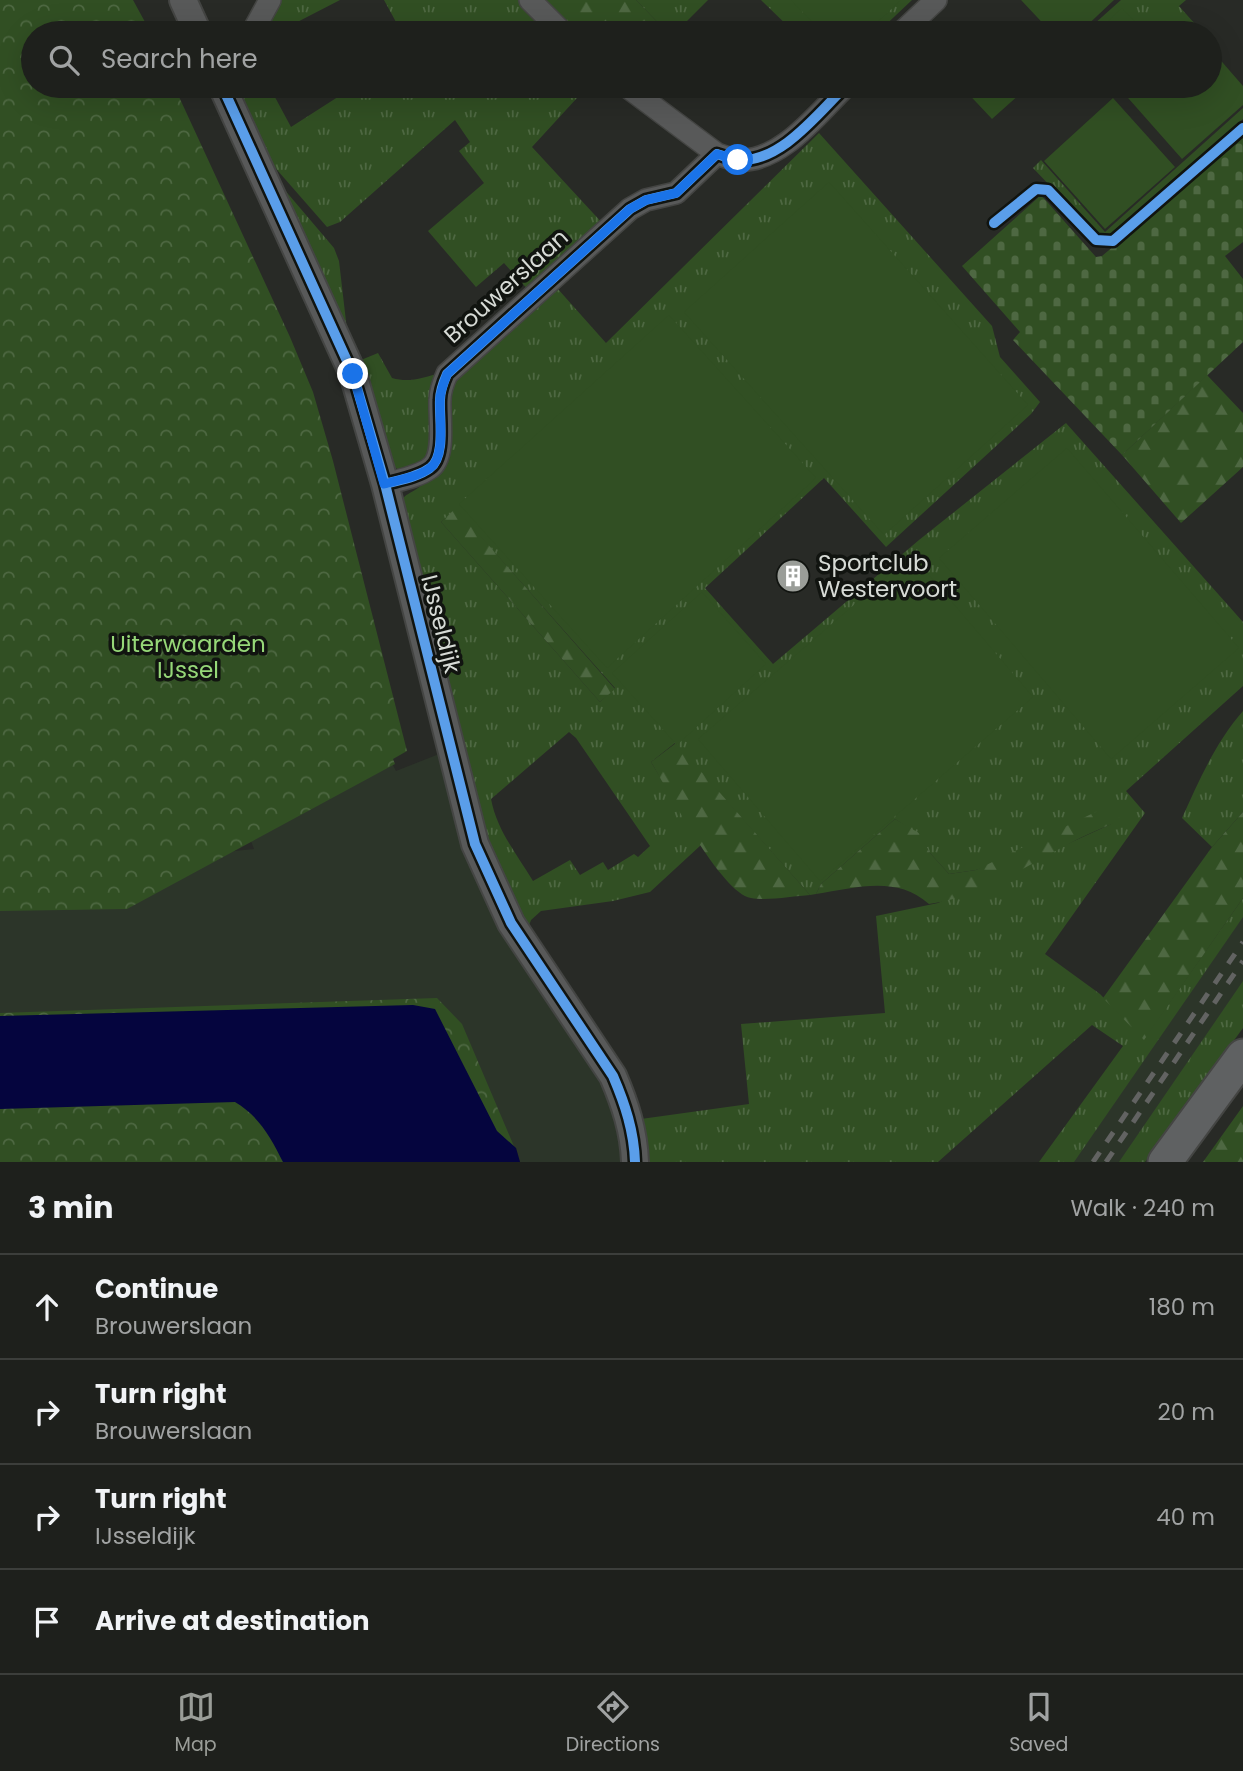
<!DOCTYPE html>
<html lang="en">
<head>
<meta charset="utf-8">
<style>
	body { margin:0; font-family:Poppins,sans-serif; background:#262825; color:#f1f3f6 }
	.stop { position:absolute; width:21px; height:21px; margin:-16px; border:5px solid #1a73e8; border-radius:50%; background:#fff }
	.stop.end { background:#1a73e8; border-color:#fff; box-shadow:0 2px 7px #0008 }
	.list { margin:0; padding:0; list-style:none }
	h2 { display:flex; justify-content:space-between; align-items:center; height:91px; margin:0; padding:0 28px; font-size:30px }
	h2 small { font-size:23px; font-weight:400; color:#a1a3a3 }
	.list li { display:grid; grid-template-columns:46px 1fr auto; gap:21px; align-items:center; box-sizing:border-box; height:105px; padding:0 28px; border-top:2px solid #3c3e3b }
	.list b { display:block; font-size:26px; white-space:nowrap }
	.list p { margin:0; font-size:23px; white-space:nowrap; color:#a1a3a3 }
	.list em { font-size:23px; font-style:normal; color:#a1a3a3 }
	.icon { flex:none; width:38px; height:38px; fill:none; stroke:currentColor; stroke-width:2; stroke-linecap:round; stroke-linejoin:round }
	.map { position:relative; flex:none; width:1243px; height:1162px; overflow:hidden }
	.search { position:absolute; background:#1e201c; box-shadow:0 7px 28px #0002; left:21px; right:21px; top:21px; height:77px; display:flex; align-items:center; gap:18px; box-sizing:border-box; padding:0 24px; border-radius:38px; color:#a1a3a3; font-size:26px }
	.sheet { height:511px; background:#1e201c }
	nav { display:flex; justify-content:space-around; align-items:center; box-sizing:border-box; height:98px; border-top:2px solid #3c3e3b; background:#1e201c; font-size:19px; color:#a1a3a3 }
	nav a { display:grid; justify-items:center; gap:4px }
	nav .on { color:#9a9d98 }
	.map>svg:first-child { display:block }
</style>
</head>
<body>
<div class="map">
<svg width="1243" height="1162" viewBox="0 0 1243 1162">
	<defs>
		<pattern id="grass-tufts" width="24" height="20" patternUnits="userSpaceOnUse" patternTransform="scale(1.75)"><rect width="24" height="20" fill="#314f23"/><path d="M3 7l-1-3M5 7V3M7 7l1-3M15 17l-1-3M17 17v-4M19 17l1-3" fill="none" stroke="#4e6842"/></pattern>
		<pattern id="forest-firs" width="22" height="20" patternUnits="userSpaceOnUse" patternTransform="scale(1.75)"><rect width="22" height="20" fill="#314f23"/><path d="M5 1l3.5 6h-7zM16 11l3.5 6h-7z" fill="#4e6842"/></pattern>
		<pattern id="cemetery-stones" width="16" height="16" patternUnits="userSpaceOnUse" patternTransform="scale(1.75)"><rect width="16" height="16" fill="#314f23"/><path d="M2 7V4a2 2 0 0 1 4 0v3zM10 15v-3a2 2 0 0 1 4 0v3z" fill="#4e6842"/></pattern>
		<pattern id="park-crowns" width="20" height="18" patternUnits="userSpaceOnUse" patternTransform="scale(1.75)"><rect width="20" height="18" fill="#314f23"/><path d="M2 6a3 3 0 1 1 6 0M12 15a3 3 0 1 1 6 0" fill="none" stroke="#4e6842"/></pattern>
	</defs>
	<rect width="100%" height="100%" fill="#282a26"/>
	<path fill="#2c3529" d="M384,748L396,771L439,754L452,790L599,1076L621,1136L625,1162H520L516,1148L0,1016V875L254,849L244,823Z
		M1243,905V1025L1144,1162H1065Z"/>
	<path fill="url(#grass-tufts)" fill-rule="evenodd" d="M279,0H340L276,33H257Z
		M384,0H528L559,33H402Z
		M636,0H708L675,33H668Z
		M761,0H912L877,33H795Z
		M1121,0H1186L1179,6L1203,33H1197L1190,26L1182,33H1084Z
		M236,86H269L291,127L355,86H588L532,147L605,226L531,293L504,263L476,287L428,231L484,183L459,151L470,142L455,120L340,222L327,227L257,147Z
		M1243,108V119L1110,238L1099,237L1033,168L1041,160L1105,232Z
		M819,133L992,326L1000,357L1040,402L1031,414L886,547L824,478L705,588L773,664L919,540L1066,423L1243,622V686L1126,791L1145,813L1045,954L1100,994L1144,1039L1243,898V917L1074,1162H1039L1123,1046L1092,1025L938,1162H646L641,1119L749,1104L741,1024L885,1013L876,916L938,903L1120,820L976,870L949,874L930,853L918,834L895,819L821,884L816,894L810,895L675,743L651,762L701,845L650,892L613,901L541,911L531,920L527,931L489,846L400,502C405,494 411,493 418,488C435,475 448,464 452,443L449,438L451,383L557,288L606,343ZM456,509L615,688L600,702L441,522ZM569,732L576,738L650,846L638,857L634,854L608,870L603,862L580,875L570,860L533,881C517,854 497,831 491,799Z
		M278,182L334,248L339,261L347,330Z
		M378,353L392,378C409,383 423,378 440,373L432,450L421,465L399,470L387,462L361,369V360Z
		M1243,711V812L1212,847L1182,818C1199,781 1215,743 1243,711Z
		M1243,981V1028L1145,1162H1119Z"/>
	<path fill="url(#forest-firs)" d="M536,0H636L668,33H569Z
		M1207,375L1243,413V467L1181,523L1122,455Z
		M456,508L615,689L600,702L441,522Z
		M676,743L810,895C794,896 767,901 751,898C721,893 668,790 651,762Z
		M1112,804L1121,821C1056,842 998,895 929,904C896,875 856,888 816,894L821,884L895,819L919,833L930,853L949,874L976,870Z
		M1243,812V898L1144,1040L1103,998L1212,847Z
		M1243,1106V1162H1203Z"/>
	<path fill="url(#cemetery-stones)" d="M1243,137V242L1225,256L1243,279V342L1122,455L1013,340L1020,332L962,266L1041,195L1096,257L1102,256Z"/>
	<path fill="url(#park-crowns)" d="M0,0H133L151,33H33V86H174L290,337L313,392L333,461L407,751L393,759L395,764L127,909L0,911Z
		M437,998L462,1024L513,1144L518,1162H0V1013Z"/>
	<path fill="#314f23" d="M791,0H901L866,33H823Z
		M1021,0H1114L1079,33H1052Z
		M1122,8L1139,26L1132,33H1096Z
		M1210,48L1243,86V105L1182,159L1121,90L1126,86H1210Z
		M961,86H1029L992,119Z
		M1113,98L1175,167L1105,229L1044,161Z
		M829,182L1028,405L884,535L684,312Z
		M669,315L816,478L607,668L459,504Z
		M1067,448L1239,648L1111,759L939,558Z
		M912,555L1033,697L820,881L698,739Z
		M702,592L766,664L677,745L612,673Z"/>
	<path fill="#05053e" d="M413,1005L435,1009L497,1131L516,1148L520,1162H283C271,1138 259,1116 235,1102L0,1109V1016Z"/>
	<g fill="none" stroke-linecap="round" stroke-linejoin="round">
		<defs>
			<path id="minor" d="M530,0L563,33
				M252,33L270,0
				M901,33L936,0
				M626,86L717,154
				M385,484C399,480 418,477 430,468C446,457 439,418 440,400C440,391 443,383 447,374L630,209L646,200L676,193L717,154C723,156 731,159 738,160C781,163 818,113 846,86"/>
			<path id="tertiary" d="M183,0L198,33
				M222,86L353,374L385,484L475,844L511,923L613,1076C625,1104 634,1131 635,1162"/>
			<path id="primary" d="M1165,1162L1243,1056"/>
		</defs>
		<use href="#minor" stroke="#444543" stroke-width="24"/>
		<use href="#tertiary" stroke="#444543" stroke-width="30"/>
		<use href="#primary" stroke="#444543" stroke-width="37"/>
		<use href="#minor" stroke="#585959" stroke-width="21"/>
		<use href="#tertiary" stroke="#585959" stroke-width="26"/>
		<use href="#primary" stroke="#5f6162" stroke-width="33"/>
		<path stroke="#626362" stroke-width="5" stroke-dasharray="12 12" stroke-linecap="butt" d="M1093,1162L1243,942
			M1106,1162L1243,961"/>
		<defs>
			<path id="cycleway" d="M222,86L353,374L385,484L475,844L511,923L613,1076C625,1104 634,1131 635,1162
				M994,223L1036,189L1048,190L1096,240L1113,241L1243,128
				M385,484C399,480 418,477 430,468C446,457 439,418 440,400C440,391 443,383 447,374L630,209L646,200L676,193L717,154C723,156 731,159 738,160C781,163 818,113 846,86"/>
		</defs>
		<use href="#cycleway" stroke="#111410" stroke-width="15"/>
		<use href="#cycleway" stroke="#5a9eea" stroke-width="10"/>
	</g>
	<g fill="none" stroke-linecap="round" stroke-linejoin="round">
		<path stroke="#1a73e8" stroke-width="9" d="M353,374L384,484C399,480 418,477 430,468C446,457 439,418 440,400C440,391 444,383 447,374L630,209L646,200L676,193L717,154L738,160"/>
	</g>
	<defs>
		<symbol id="building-disc" viewBox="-11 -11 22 22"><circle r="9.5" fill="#9a9d98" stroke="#111410"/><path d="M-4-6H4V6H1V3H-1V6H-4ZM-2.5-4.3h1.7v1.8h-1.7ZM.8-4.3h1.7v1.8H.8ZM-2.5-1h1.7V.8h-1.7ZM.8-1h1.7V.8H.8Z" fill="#fff"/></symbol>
	</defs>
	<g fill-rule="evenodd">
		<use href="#building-disc" x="774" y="557" width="38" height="38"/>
	</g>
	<g text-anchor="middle" stroke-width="7" stroke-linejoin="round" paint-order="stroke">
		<g font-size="23" fill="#d7dbd6" stroke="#111410">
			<text transform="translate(506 286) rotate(-42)" y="8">Brouwerslaan</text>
			<text transform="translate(441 624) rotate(76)" y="8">IJsseldijk</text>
		</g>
		<g font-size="23" fill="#d7dbd6" stroke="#111410" text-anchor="start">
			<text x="818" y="571">Sportclub<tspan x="818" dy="26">Westervoort</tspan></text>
		</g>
		<g font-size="23" fill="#96d878" stroke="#111410">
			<text x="188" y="652">Uiterwaarden<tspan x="188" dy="26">IJssel</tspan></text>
		</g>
	</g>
</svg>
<div class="stop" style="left:738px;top:160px"></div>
<div class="stop end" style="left:353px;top:374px"></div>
<div class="search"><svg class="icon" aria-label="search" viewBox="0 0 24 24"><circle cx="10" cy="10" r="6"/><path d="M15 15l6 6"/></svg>Search here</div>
</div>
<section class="sheet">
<h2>3 min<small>Walk · 240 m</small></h2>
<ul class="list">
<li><svg class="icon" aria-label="ahead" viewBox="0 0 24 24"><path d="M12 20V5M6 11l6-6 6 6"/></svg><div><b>Continue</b><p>Brouwerslaan</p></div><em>180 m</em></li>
<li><svg class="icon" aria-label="right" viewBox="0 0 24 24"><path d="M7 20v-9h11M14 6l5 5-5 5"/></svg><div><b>Turn right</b><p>Brouwerslaan</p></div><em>20 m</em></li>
<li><svg class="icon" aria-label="right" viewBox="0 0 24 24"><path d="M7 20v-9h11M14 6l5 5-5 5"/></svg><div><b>Turn right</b><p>IJsseldijk</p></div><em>40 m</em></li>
<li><svg class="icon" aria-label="arrive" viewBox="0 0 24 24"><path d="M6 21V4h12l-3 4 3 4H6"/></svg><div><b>Arrive at destination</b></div></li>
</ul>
</section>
<nav>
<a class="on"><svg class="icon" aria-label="map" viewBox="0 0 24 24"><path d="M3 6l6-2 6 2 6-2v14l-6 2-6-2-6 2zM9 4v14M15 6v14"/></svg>Map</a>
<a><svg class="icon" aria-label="directions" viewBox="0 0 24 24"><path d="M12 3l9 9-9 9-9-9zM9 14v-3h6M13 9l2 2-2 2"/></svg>Directions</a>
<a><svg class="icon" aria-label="saved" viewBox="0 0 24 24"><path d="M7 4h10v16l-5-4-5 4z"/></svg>Saved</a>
</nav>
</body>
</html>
